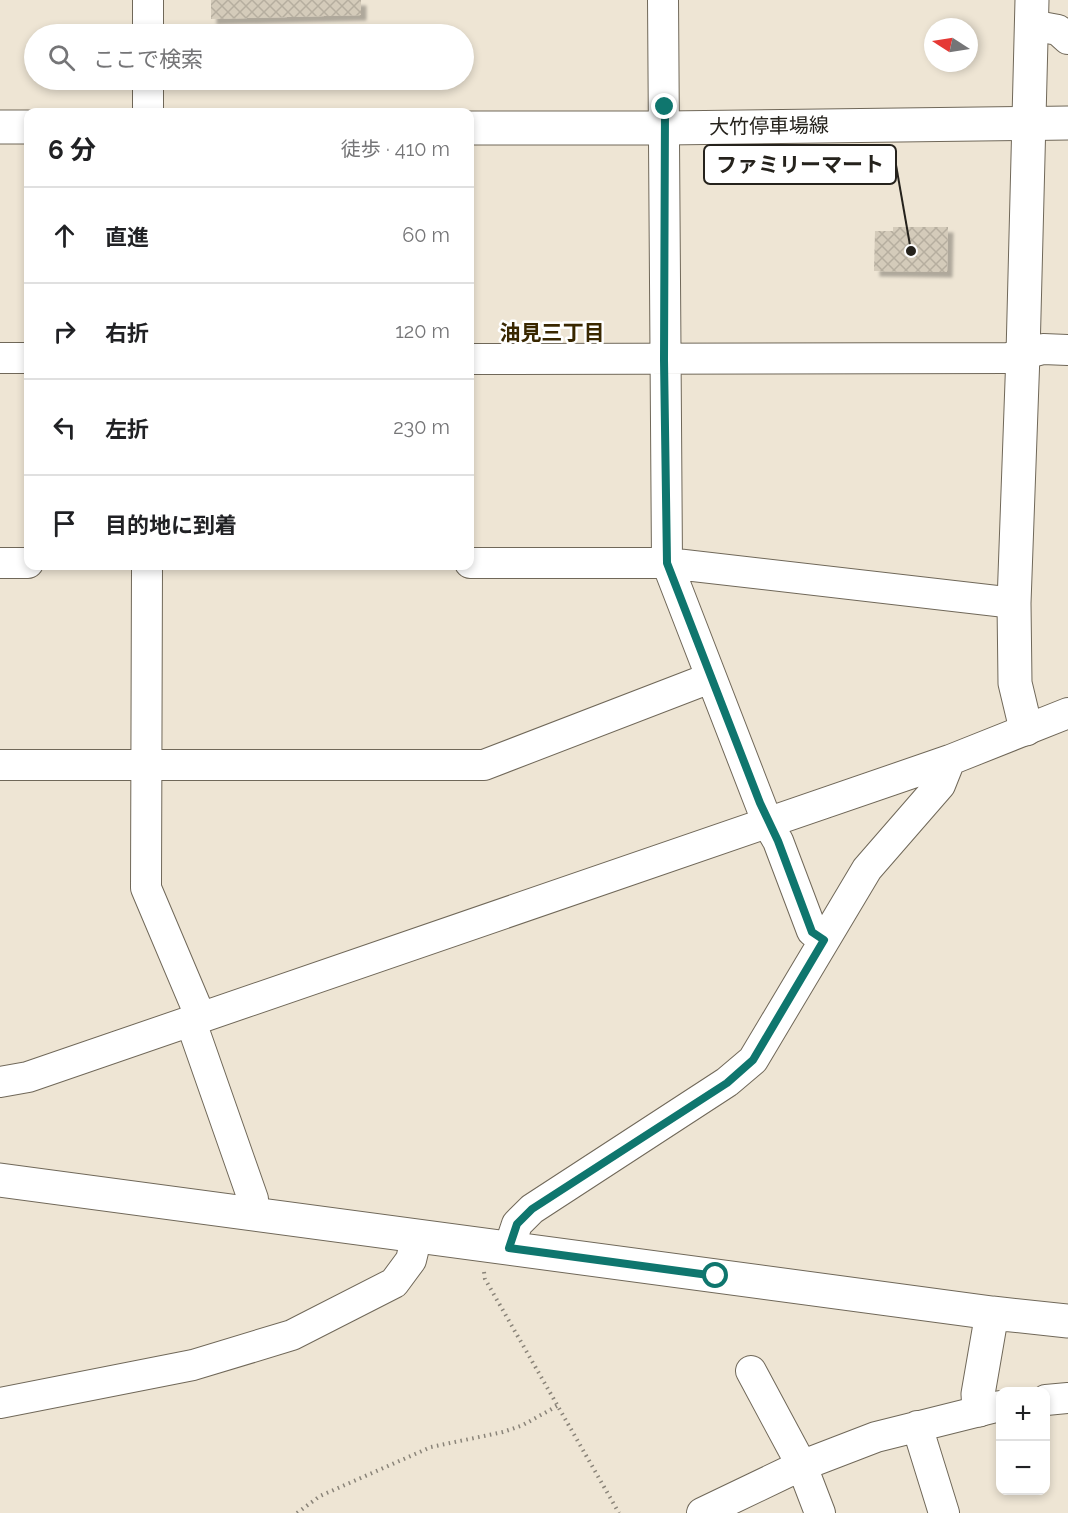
<!DOCTYPE html>
<html lang="ja">
<head>
<meta charset="utf-8">
<style>
	body { margin:0; font-family:Raleway,"Noto Sans JP",sans-serif; background:#f6f6f6; color:#202124 }
	.controls { position:absolute; right:18px; bottom:18px; display:grid; overflow:hidden; border-radius:12px; box-shadow:0 3px 9px #0003 }
	.controls button { width:54px; height:54px; display:grid; place-items:center; padding:0; border:0; border-bottom:2px solid #e0e0e0; background:#fff; color:#202124; font:30px sans-serif }
	.compass { position:absolute; left:924px; top:18px; width:54px; height:54px; border-radius:50%; background:#fff; box-shadow:0 3px 9px #0003; rotate:282deg }
	.stop { position:absolute; width:18px; height:18px; margin:-14px; border:4px solid #0f766e; border-radius:50%; background:#fff }
	.stop.end { background:#0f766e; border-color:#fff; box-shadow:0 2px 6px #0008 }
	.list { margin:0; padding:0; list-style:none }
	h2 { display:flex; justify-content:space-between; align-items:center; height:78px; margin:0; padding:0 24px; font-size:26px }
	h2 small { font-size:20px; font-weight:400; color:#757577 }
	.list li { display:grid; grid-template-columns:39px 1fr auto; gap:18px; align-items:center; box-sizing:border-box; height:96px; padding:0 24px; border-top:2px solid #e0e0e0 }
	.list b { display:block; font-size:22px; white-space:nowrap }
	.list em { font-size:20px; font-style:normal; color:#757577 }
	.icon { flex:none; width:33px; height:33px; fill:none; stroke:currentColor; stroke-width:2; stroke-linecap:round; stroke-linejoin:round }
	.map { position:relative; flex:none; width:1068px; height:1513px; overflow:hidden }
	.search { position:absolute; background:#fff; box-shadow:0 3px 9px #0003; left:24px; top:24px; width:450px; height:66px; display:flex; align-items:center; gap:15px; box-sizing:border-box; padding:0 21px; border-radius:33px; color:#757577; font-size:22px }
	.panel { position:absolute; background:#fff; box-shadow:0 3px 9px #0003; left:24px; top:108px; width:450px; height:462px; border-radius:12px }
	.map>svg:first-child { display:block }
</style>
</head>
<body>
<div class="map">
<svg width="1068" height="1513" viewBox="0 0 1068 1513">
	<defs>
		<pattern id="building-cross-hatch" width="8" height="8" patternUnits="userSpaceOnUse" patternTransform="scale(1.5)"><rect width="8" height="8" fill="#d4cbba"/><path d="M0 0l8 8M0 8l8-8" fill="none" stroke="#b6ae9f"/></pattern>
		<filter id="shadow"><feDropShadow dx="5.5" dy="5.5" stdDeviation="1.5" flood-color="#0004"/></filter>
	</defs>
	<rect width="100%" height="100%" fill="#eee5d4"/>
	<path fill="url(#building-cross-hatch)" filter="url(#shadow)" d="M211,0H361V15L211,19Z
		M893,227H948L947,272L874,271L875,231H893Z"/>
	<g fill="none" stroke-linecap="round" stroke-linejoin="round">
		<defs>
			<path id="minor" d="M663,0L667,563L768,824L778,841L812,931L824,940
				M1031,25L1058,30L1068,39
				M148,34V0
				M148,112V80
				M0,358H28
				M470,359L1008,358L1043,349L1068,350
				M0,563H28
				M470,563H667L1014,603
				M147,566L146,888L201,1018
				M0,765H484L710,678
				M191,1022L253,1199L249,1213
				M0,1082L28,1077L950,760L1068,713
				M509,1248L517,1224L532,1209L727,1082L753,1060L867,869L940,785L950,760
				M751,1371L802,1466L820,1513
				M1046,1400L1068,1398
				M0,1403L193,1365L292,1335L394,1283L411,1260L417,1235
				M917,1426L944,1513
				M702,1513L798,1467L876,1437L1000,1406"/>
			<path id="tertiary" d="M1026,729L1015,683L1014,603L1023,354L1032,0
				M0,1180L992,1313L1068,1321
				M979,1410L978,1394L992,1313"/>
			<path id="secondary" d="M0,127H28
				M470,128H666L1068,123"/>
		</defs>
		<use href="#minor" stroke="#706859" stroke-width="32"/>
		<use href="#tertiary" stroke="#706859" stroke-width="35"/>
		<use href="#secondary" stroke="#706859" stroke-width="35"/>
		<path stroke="#8a8479" stroke-width="4" stroke-dasharray="1.5 4.5" stroke-linecap="butt" d="M484,1272L485,1279L619,1513
			M297,1513L320,1496L431,1447L503,1432L523,1425L557,1406"/>
		<use href="#minor" stroke="#fff" stroke-width="30"/>
		<use href="#tertiary" stroke="#fff" stroke-width="33"/>
		<use href="#secondary" stroke="#fff" stroke-width="33"/>
	</g>
	<g fill="none" stroke-linecap="round" stroke-linejoin="round">
		<path stroke="#0f766e" stroke-width="8" d="M665,107L664,360L667,563L760,803L778,841L812,932L824,940L753,1060L727,1083L532,1209L517,1224L509,1248L716,1276"/>
	</g>
	<g text-anchor="middle" stroke-width="5" stroke-linejoin="round" paint-order="stroke">
		<g font-size="20" fill="#25221c" stroke="#fff">
			<text transform="translate(769 126) rotate(-1)" y="7">大竹停車場線</text>
		</g>
		<g font-size="21" font-weight="bold" fill="#392700" stroke="#fff">
			<text x="552" y="340">油見三丁目</text>
		</g>
	</g>
	<path fill="none" stroke="#25221c" stroke-width="2" d="M911 251L896 165"/>
	<circle fill="#25221c" stroke="#fff" stroke-width="2" cx="911" cy="251" r="6"/>
	<rect fill="#fff" stroke="#25221c" stroke-width="2" x="704" y="145" width="192" height="39" rx="6"/>
	<g font-size="21" text-anchor="middle" font-weight="bold" fill="#25221c">
		<text x="800" y="172">ファミリーマート</text>
	</g>
</svg>
<div class="controls">
<button>+</button>
<button>−</button>
</div>
<svg class="compass" viewBox="-18 -18 36 36"><path d="M0-13l5 13h-10z" fill="#e53935"/><path d="M0 13l5-13h-10z" fill="#757577"/></svg>
<div class="stop" style="left:716px;top:1276px"></div>
<div class="stop end" style="left:665px;top:107px"></div>
<div class="search"><svg class="icon" aria-label="search" viewBox="0 0 24 24"><circle cx="10" cy="10" r="6"/><path d="M15 15l6 6"/></svg>ここで検索</div>
<section class="panel">
<h2>6 分<small>徒歩 · 410 m</small></h2>
<ul class="list">
<li><svg class="icon" aria-label="ahead" viewBox="0 0 24 24"><path d="M12 20V5M6 11l6-6 6 6"/></svg><div><b>直進</b></div><em>60 m</em></li>
<li><svg class="icon" aria-label="right" viewBox="0 0 24 24"><path d="M7 20v-9h11M14 6l5 5-5 5"/></svg><div><b>右折</b></div><em>120 m</em></li>
<li><svg class="icon" aria-label="left" viewBox="0 0 24 24"><path d="M17 20v-9H6M10 6l-5 5 5 5"/></svg><div><b>左折</b></div><em>230 m</em></li>
<li><svg class="icon" aria-label="arrive" viewBox="0 0 24 24"><path d="M6 21V4h12l-3 4 3 4H6"/></svg><div><b>目的地に到着</b></div></li>
</ul>
</section>
</div>
</body>
</html>
